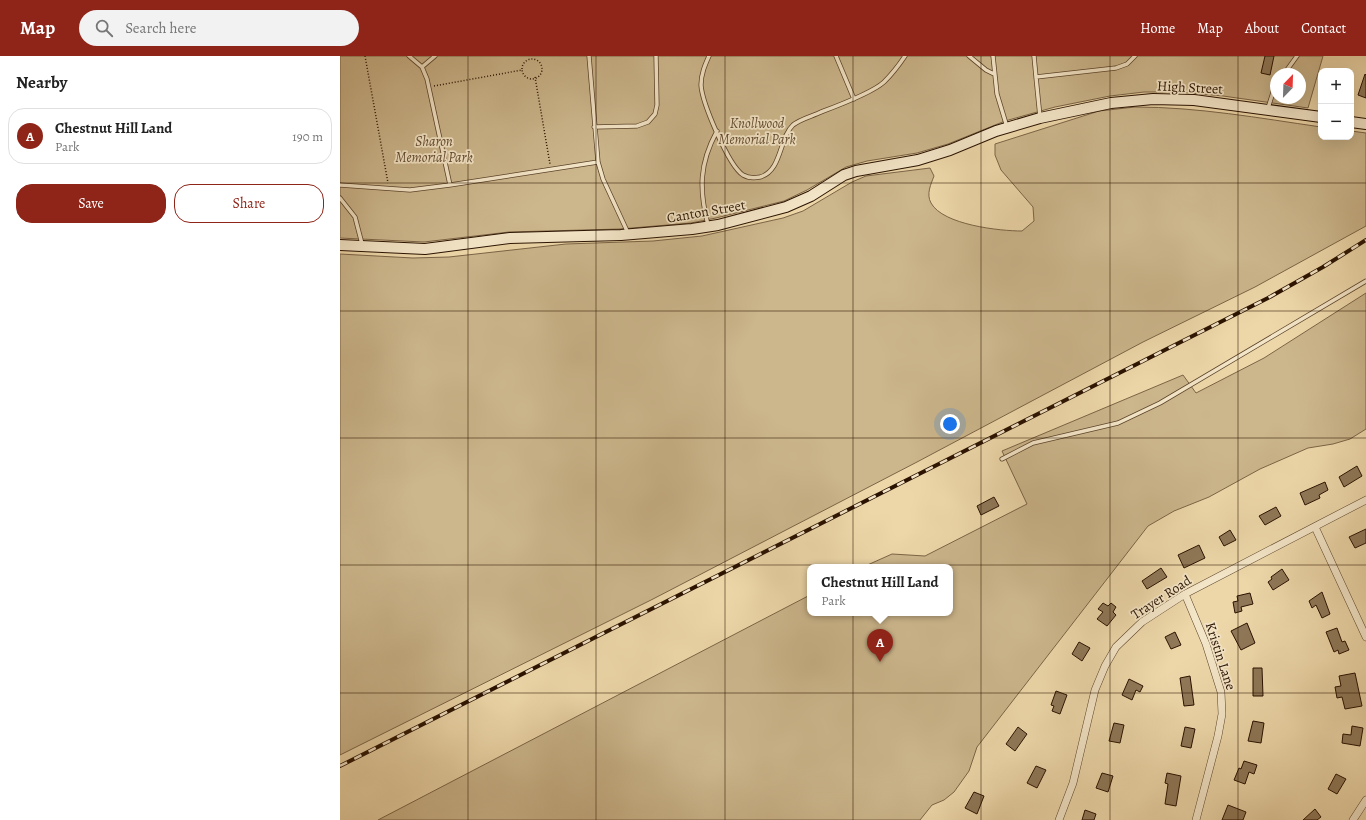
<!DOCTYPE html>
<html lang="en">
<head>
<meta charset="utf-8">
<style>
	body { margin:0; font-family:Alegreya,serif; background:#f2f2f2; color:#222 }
	.controls { position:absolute; right:12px; top:12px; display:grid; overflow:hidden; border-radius:8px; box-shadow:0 4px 16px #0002 }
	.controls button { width:36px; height:36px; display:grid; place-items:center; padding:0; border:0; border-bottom:1px solid #e0e0e0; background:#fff; color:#222; font:20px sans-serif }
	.compass { position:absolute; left:930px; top:12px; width:36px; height:36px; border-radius:50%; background:#fff; box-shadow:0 4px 16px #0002; rotate:23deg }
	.you { position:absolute; left:610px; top:368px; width:14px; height:14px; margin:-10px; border:3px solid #fff; border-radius:50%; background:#1a73e8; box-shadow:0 0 0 6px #1a73e833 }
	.badge { display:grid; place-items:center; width:26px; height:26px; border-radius:50%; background:#8f2418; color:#fff; font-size:13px; font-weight:700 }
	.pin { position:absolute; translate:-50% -33px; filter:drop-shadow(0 1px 2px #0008) }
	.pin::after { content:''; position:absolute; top:21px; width:14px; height:12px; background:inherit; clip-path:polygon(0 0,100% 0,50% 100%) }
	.popup { position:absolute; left:467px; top:508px; width:146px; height:52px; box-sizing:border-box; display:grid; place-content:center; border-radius:8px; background:#fff; filter:drop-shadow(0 1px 3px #0005); font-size:13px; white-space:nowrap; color:#767676 }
	.popup b { font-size:15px; color:#222 }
	.popup::after { content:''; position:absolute; left:50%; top:100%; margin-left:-8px; border:8px solid transparent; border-top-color:#fff }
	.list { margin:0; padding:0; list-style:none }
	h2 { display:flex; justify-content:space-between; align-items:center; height:52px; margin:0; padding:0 16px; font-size:17px }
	h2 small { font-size:13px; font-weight:400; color:#767676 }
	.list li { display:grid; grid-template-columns:26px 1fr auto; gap:12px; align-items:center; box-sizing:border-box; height:56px; margin:0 8px 8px; padding:0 8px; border:1px solid #e0e0e0; border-radius:16px }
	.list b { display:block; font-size:15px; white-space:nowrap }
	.list p { margin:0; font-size:13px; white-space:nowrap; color:#767676 }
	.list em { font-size:13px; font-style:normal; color:#767676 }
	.actions { display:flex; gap:8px; padding:12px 16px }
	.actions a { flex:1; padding:9px 0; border:1px solid #8f2418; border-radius:16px; text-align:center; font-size:14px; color:#8f2418 }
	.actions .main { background:#8f2418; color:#fff }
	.icon { flex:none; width:22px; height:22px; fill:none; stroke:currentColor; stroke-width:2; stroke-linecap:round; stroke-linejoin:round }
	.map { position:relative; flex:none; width:1026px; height:764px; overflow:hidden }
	header { display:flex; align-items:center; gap:24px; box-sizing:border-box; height:56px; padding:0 20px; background:#8f2418; color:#fff }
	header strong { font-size:19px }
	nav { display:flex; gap:22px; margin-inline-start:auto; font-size:14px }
	.search { width:280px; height:36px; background:#f2f2f2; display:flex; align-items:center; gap:10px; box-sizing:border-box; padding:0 14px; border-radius:22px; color:#767676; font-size:15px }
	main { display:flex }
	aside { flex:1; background:#fff }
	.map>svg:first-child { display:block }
</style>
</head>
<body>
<header>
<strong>Map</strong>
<div class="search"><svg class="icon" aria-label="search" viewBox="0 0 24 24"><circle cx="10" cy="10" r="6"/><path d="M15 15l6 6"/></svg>Search here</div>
<nav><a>Home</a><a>Map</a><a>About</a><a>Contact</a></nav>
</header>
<main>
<aside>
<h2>Nearby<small></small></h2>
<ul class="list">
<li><span class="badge">A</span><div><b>Chestnut Hill Land</b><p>Park</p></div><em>190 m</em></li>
</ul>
<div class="actions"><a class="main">Save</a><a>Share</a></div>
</aside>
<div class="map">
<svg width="1026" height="764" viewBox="0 0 1026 764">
	<rect width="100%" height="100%" fill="#edd7a9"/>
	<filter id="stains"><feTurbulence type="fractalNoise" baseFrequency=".005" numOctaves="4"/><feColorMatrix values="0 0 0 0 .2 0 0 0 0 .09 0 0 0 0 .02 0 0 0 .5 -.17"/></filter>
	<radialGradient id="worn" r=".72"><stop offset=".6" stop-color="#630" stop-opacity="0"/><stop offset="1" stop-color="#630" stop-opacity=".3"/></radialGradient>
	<path fill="#ccb68c" stroke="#7b6446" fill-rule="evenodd" d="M0,0H983L968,52L883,40L840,36H804L770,40L715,51L665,65L608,88L577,97L527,105L506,111L467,134L444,145L376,162L351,167L280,173L169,176L84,186L0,182ZM936,18H960V42H936Z
		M795,51C858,51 919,62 981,71V81H1011V75L1026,77V170L915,231L803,286L577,406L313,543L0,699V198L73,202L109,201L226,188L313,185L362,180L443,162L463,155L512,126L526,120L590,112L594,120C591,128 586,138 591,147C603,169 660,175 682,175L694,165L693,151L661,114L655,99V88L759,55Z
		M1026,237V373L1010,383L993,388L968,392L920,413L869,441L834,455L808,470L637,691L629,715L614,736L604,744L592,749L580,764H38L470,539V557H610V511H523L552,498L585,500L687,448L662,395L843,319L856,337L924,302Z"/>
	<path fill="#8f7858" stroke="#2a1200" d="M925,0H934L930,19L921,17Z
		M1025,18L1026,19V42L1018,39Z
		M1017,410L1022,420L1004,431L999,421Z
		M985,426L988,434L979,439L980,442L965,449L960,437Z
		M654,441L659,450L641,459L637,450Z
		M936,451L941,460L925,469L919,460Z
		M1026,473V487L1015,492L1009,481Z
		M890,474L896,484L884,490L879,481Z
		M859,489L865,502L844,512L838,499Z
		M821,512L827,521L807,533L802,525Z
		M942,513L949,524L933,534L928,526L932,523L931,521Z
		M982,536L990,558L982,562L976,549L972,552L969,545Z
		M910,537L913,548L901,551L902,555L895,557L893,546L898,545L897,540Z
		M763,547L768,550L771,547L776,551L773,556L776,559L767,570L757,563L763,556L758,553Z
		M907,567L915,587L901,594L891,575Z
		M997,572L1002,586L1005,585L1009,594L999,598L998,594L994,596L986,576Z
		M835,576L841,589L831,593L825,581Z
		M739,586L750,592L742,605L732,598Z
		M913,612H922L923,640H913Z
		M1015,617L1022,650L1005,653L1002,641L997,642L995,631L1001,630L999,620Z
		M850,620L854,649L844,650L840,622Z
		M789,623L803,630L800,636L796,634L792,644L782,639Z
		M716,635L727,639L720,658L712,655L714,650L711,649Z
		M913,665L924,667L921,687L908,685Z
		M774,667L784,669L780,687L769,685Z
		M1012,670L1023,672L1020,690L1002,687L1003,678L1011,679Z
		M678,671L687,678L675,695L666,688Z
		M845,671L855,673L851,692L841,690Z
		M904,705L917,709L914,718L909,716L905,728L894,724L899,712L901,713Z
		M696,710L706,714L697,732L687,727Z
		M762,717L773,720L768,736L756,732Z
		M827,717L841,720L836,750L825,748L828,728L825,727Z
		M996,718L1006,723L997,738L988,733Z
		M634,736L644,740L637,758L625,752Z
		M888,749L906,756L903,764H882Z
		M975,753L981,761L977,764H963Z
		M745,754L756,758L754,764H742Z"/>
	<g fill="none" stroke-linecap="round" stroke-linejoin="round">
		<defs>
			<path id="lane" d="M69,0L82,11
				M95,0L82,11L87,23L110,129L258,106L249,0
				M369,0C365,9 361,18 361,29C362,46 388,109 403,119C408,122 415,122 420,121C442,115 439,82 453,69C460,63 473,60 481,56C497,50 532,37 544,26C551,19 559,9 565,0
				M496,0L514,43
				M629,0L646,14L654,18
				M653,0L657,38L667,71
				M694,0L696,21
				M944,18L957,0
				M928,52L936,27
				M700,61L696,21L776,12L787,8L795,0
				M254,71L297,70L308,66L315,58L317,49L316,0
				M258,106L263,123L288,177
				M0,129L70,134L110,129
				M0,142L15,161L22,188
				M368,169C359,134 359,108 377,75
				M662,403L693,387L778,367L820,347L1026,225"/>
			<path id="street" d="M975,471L1026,581
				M845,538L866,588L881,636L882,658L878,680L856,764
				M719,764L733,727L755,634L765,610L776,591L802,566L845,538L1026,444
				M1013,764L1026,744"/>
			<path id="secondary" d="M1011,66L1026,68
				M0,189L85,193L170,182L281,179L352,173L378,169L446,151L471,140L504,119L516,115L578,104L610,94L656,75L700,62L771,47L813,43L854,44L981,61"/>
		</defs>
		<use href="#lane" stroke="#5b432a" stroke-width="5"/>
		<use href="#street" stroke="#5b432a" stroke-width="8"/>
		<use href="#secondary" stroke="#2a1200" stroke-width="12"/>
		<path stroke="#2a1200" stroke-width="1.5" stroke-dasharray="1 2" stroke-linecap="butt" d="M25,0L48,127
			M182 13a10 10 0 1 1 20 0a10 10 0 1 1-20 0Z
			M195,21L210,108
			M94,30L182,14"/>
		<use href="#lane" stroke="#f3e5c7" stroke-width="3.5"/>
		<use href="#street" stroke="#f3e5c7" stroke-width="7"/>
		<use href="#secondary" stroke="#f3e5c7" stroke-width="10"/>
		<defs>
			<path id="rail" d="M0,710L928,242L983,211L1026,184"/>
		</defs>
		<use href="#rail" stroke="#2a1200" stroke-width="4"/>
		<use href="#rail" stroke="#f3e5c7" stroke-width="2.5" stroke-dasharray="8" stroke-linecap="butt"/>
	</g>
	<path fill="none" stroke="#2a1200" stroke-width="1" stroke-opacity="0.55" d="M128,0V764M256,0V764M385,0V764M513,0V764M641,0V764M770,0V764M898,0V764M0,127H1026M0,255H1026M0,382H1026M0,509H1026M0,637H1026"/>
	<g text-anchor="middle" stroke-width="3.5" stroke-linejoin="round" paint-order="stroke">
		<g font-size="14" fill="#2a1200" stroke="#f3e5c7">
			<text transform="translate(850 31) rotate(3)" y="5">High Street</text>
			<text transform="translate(366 155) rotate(-10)" y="5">Canton Street</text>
			<text transform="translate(821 541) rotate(-33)" y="5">Trayer Road</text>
			<text transform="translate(881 600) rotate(72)" y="5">Kristin Lane</text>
		</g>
		<g font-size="14" font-style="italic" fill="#634b31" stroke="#f3e5c7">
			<text x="417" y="72">Knollwood<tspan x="417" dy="16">Memorial Park</tspan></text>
			<text x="94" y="90">Sharon<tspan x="94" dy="16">Memorial Park</tspan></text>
		</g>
	</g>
	<rect width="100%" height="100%" filter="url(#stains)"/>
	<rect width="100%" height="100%" fill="url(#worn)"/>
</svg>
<div class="controls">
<button>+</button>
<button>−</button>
</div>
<svg class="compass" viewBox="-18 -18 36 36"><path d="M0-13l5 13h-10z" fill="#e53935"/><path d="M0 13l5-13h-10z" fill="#767676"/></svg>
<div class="you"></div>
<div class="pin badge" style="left:540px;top:606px">A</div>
<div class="popup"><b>Chestnut Hill Land</b>Park</div>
</div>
</main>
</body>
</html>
